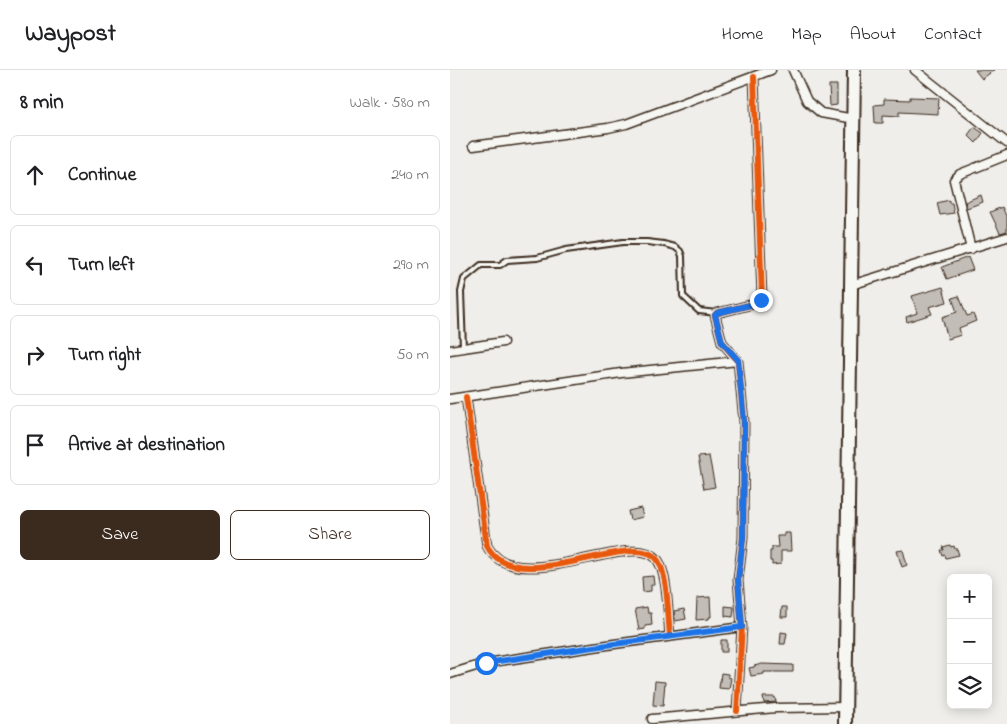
<!DOCTYPE html>
<html lang="en">
<head>
<meta charset="utf-8">
<style>
	body { margin:0; font-family:"Indie Flower",sans-serif; background:#f6f6f6; color:#202124 }
	.controls { position:absolute; right:15px; bottom:15px; display:grid; overflow:hidden; border-radius:8px; box-shadow:0 2px 12px #0003 }
	.controls button { width:45px; height:45px; display:grid; place-items:center; padding:0; border:0; border-bottom:1px solid #e0e0e0; background:#fff; color:#202124; font:25px sans-serif }
	.stop { position:absolute; width:15px; height:15px; margin:-11px; border:4px solid #1a73e8; border-radius:50%; background:#fff }
	.stop.end { background:#1a73e8; border-color:#fff; box-shadow:0 1px 5px #0008 }
	.list { margin:0; padding:0; list-style:none }
	h2 { display:flex; justify-content:space-between; align-items:center; height:65px; margin:0; padding:0 20px; font-size:21px }
	h2 small { font-size:16px; font-weight:400; color:#757577 }
	.list li { display:grid; grid-template-columns:32px 1fr auto; gap:15px; align-items:center; box-sizing:border-box; height:80px; margin:0 10px 10px; padding:0 10px; border:1px solid #e0e0e0; border-radius:8px }
	.list b { display:block; font-size:19px; white-space:nowrap }
	.list em { font-size:16px; font-style:normal; color:#757577 }
	.actions { display:flex; gap:10px; padding:15px 20px }
	.actions a { flex:1; padding:11px 0; border:1px solid #3b2a1e; border-radius:8px; text-align:center; font-size:18px; color:#3b2a1e }
	.actions .main { background:#3b2a1e; color:#fff }
	.icon { flex:none; width:28px; height:28px; fill:none; stroke:currentColor; stroke-width:2; stroke-linecap:round; stroke-linejoin:round }
	.map { position:relative; flex:none; width:557px; height:654px; overflow:hidden }
	header { display:flex; align-items:center; gap:30px; box-sizing:border-box; height:70px; padding:0 25px; background:#fff; border-bottom:1px solid #e0e0e0 }
	header strong { font-size:24px }
	nav { display:flex; gap:28px; margin-inline-start:auto; font-size:18px }
	main { display:flex }
	aside { flex:1; background:#fff }
	.map>svg:first-child { display:block }
</style>
</head>
<body>
<header>
<strong>Waypost</strong>
<nav><a>Home</a><a>Map</a><a>About</a><a>Contact</a></nav>
</header>
<main>
<aside>
<h2>8 min<small>Walk · 580 m</small></h2>
<ul class="list">
<li><svg class="icon" aria-label="ahead" viewBox="0 0 24 24"><path d="M12 20V5M6 11l6-6 6 6"/></svg><div><b>Continue</b></div><em>240 m</em></li>
<li><svg class="icon" aria-label="left" viewBox="0 0 24 24"><path d="M17 20v-9H6M10 6l-5 5 5 5"/></svg><div><b>Turn left</b></div><em>290 m</em></li>
<li><svg class="icon" aria-label="right" viewBox="0 0 24 24"><path d="M7 20v-9h11M14 6l5 5-5 5"/></svg><div><b>Turn right</b></div><em>50 m</em></li>
<li><svg class="icon" aria-label="arrive" viewBox="0 0 24 24"><path d="M6 21V4h12l-3 4 3 4H6"/></svg><div><b>Arrive at destination</b></div></li>
</ul>
<div class="actions"><a class="main">Save</a><a>Share</a></div>
</aside>
<div class="map">
<svg width="557" height="654" viewBox="0 0 557 654">
	<rect width="100%" height="100%" fill="#efeeea"/>
	<filter id="ink" filterUnits="userSpaceOnUse"><feTurbulence type="fractalNoise" baseFrequency=".02" numOctaves="2"/><feDisplacementMap in="SourceGraphic" scale="10" xChannelSelector="R" yChannelSelector="G"/><feConvolveMatrix kernelMatrix="1 2 1 2 8 2 1 2 1" color-interpolation-filters="sRGB"/></filter>
	<g filter="url(#ink)">
		<path fill="#c2bdb7" stroke="#3b2a1e" d="M525,0H544L532,9Z
			M379,15H387V35L380,36Z
			M460,27L489,28L488,44L449,42V46L433,45V53H425L424,35L434,34V29L460,30Z
			M524,57L533,63L526,73L518,65Z
			M531,125L533,132L517,138L515,132Z
			M499,130V133H502L504,143L490,145L487,133Z
			M552,137L557,148V161L550,163L540,142Z
			M518,187L523,200L497,209L492,197Z
			M493,217L497,232L479,237L482,244L457,252L456,247L467,243L462,226Z
			M509,226L517,246L523,244L526,251L509,258L511,265L498,269L492,247L507,242L502,228Z
			M259,386L265,417L254,419L248,387Z
			M191,438L193,447L180,450L178,441Z
			M334,463H340L341,481H331V494L322,495V491H320V481H322V477H328L327,466H334Z
			M500,475L501,477L504,476L505,479H507L509,485L496,488L495,485L493,486L491,480H494L493,477Z
			M453,480L457,495L452,497L447,481Z
			M203,506L204,515H201V521L193,522L192,507Z
			M260,527L261,547H259V549L246,550L247,528Z
			M275,536L284,537L283,547L275,546Z
			M197,537L198,543H201L202,555L195,556V559L189,560L185,539Z
			M332,537H337V547H331Z
			M234,539L236,549L225,551L224,541Z
			M331,562L337,563L335,574H330Z
			M271,570H277V582H271Z
			M312,594L343,595V602H314V604L301,606L299,598L304,597V596Z
			M271,603L278,604V607L281,608L279,619L269,618Z
			M205,611L215,612L213,636L203,635Z
			M313,627H325L326,632L314,633Z"/>
		<g fill="none" stroke-linecap="round" stroke-linejoin="round">
			<defs>
				<path id="lane" d="M13,278L11,222L14,209L31,195H50L57,190L87,188L116,180L173,172H197L214,174L225,177L230,181L232,186L233,226L249,241L267,243"/>
				<path id="street" d="M343,0L357,31L371,43L404,49
					M465,0L557,73
					M23,76L158,58L176,54L321,0
					M521,179L504,110L510,104L557,85
					M401,215L557,167
					M0,280L53,272
					M16,327L37,476C66,530 180,460 206,488C218,500 218,548 220,566
					M0,329L171,303L288,291
					M0,604L36,593L164,574L292,557
					M287,641L292,557L288,510L293,468L294,352L288,291L272,272L265,245L267,243L308,233L312,227L304,7
					M202,649L326,638L395,637"/>
				<path id="primary" d="M395,654L404,0"/>
			</defs>
			<use href="#lane" stroke="#3b2a1e" stroke-width="8"/>
			<use href="#street" stroke="#3b2a1e" stroke-width="11"/>
			<use href="#primary" stroke="#3b2a1e" stroke-width="16"/>
			<use href="#lane" stroke="#f6f6f2" stroke-width="4"/>
			<use href="#street" stroke="#f6f6f2" stroke-width="8"/>
			<use href="#primary" stroke="#f6f6f2" stroke-width="12"/>
			<defs>
				<path id="cycleway" d="M16,327L37,476C66,530 180,460 206,488C218,500 218,548 220,566
					M287,641L292,557L288,510L293,468L294,352L288,291L272,272L265,245L267,243L308,233L312,227L304,7"/>
			</defs>
			<use href="#cycleway" stroke="#f6f6f2" stroke-width="9"/>
			<use href="#cycleway" stroke="#e8590c" stroke-width="6"/>
		</g>
	</g>
	<g fill="none" stroke-linecap="round" stroke-linejoin="round" filter="url(#ink)">
		<path stroke="#1a73e8" stroke-width="6" d="M36,593L164,574L292,557L288,510L293,468L294,352L288,290L272,272L265,245L267,243L308,233L311,230"/>
	</g>
</svg>
<div class="controls">
<button>+</button>
<button>−</button>
<button><svg class="icon" aria-label="layers" viewBox="0 0 24 24"><path d="M12 4l9 5-9 5-9-5zM3 14l9 5 9-5"/></svg></button>
</div>
<div class="stop" style="left:36px;top:593px"></div>
<div class="stop end" style="left:311px;top:230px"></div>
</div>
</main>
</body>
</html>
